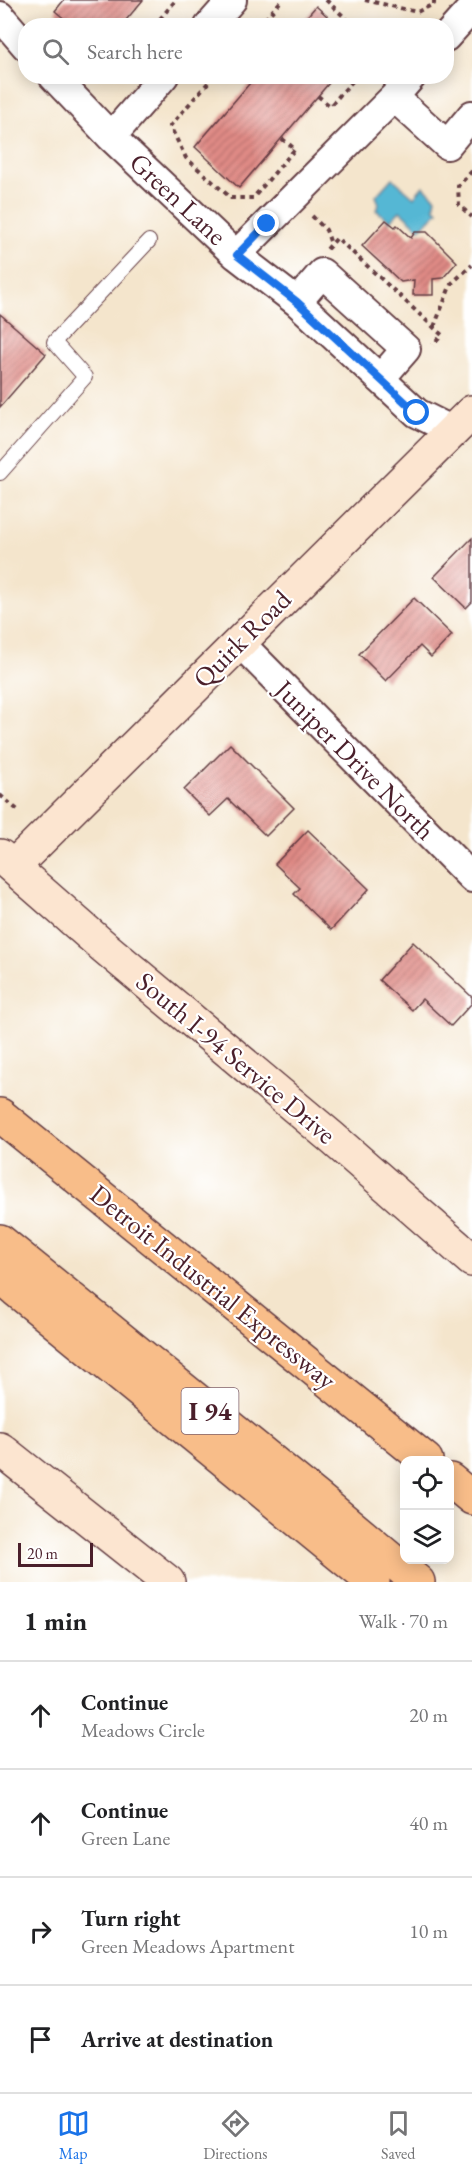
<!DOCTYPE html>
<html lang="en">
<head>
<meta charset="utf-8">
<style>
	body { margin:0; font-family:"EB Garamond",serif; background:#f6f6f6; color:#202124 }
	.controls { position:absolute; right:18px; bottom:18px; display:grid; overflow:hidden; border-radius:12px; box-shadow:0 3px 15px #0003 }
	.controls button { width:54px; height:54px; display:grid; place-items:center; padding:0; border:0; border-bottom:2px solid #e0e0e0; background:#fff; color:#202124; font:30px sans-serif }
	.scale { position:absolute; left:18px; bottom:15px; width:75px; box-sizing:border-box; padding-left:6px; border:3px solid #4a1f2b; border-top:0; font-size:16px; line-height:21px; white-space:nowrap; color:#4a1f2b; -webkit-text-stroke:4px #fff; paint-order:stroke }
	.stop { position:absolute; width:18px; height:18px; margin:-14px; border:4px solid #1a73e8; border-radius:50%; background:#fff }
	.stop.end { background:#1a73e8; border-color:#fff; box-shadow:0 2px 6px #0008 }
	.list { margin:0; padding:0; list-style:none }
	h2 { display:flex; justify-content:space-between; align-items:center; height:78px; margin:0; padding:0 24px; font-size:26px }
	h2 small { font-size:20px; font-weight:400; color:#757577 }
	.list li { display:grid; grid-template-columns:39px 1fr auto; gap:18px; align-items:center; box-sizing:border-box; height:108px; padding:0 24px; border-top:2px solid #e0e0e0 }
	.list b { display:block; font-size:22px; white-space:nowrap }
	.list p { margin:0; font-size:20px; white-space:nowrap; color:#757577 }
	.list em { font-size:20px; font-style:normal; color:#757577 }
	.icon { flex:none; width:33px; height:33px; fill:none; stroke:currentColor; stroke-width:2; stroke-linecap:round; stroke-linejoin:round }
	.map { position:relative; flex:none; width:472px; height:1582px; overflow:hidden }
	.search { position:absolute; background:#fff; box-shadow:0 3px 15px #0003; left:18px; right:18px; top:18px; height:66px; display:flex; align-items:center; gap:15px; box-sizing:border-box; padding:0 21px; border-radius:24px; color:#757577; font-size:22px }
	.sheet { height:510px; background:#fff }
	nav { display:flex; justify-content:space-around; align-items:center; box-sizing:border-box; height:84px; border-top:2px solid #e0e0e0; background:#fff; font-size:16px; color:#757577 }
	nav a { display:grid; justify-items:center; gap:3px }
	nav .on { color:#1a73e8 }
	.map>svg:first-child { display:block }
</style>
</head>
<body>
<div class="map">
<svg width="472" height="1582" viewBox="0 0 472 1582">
	<defs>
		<pattern id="building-hatch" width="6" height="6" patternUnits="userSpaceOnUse" patternTransform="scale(1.5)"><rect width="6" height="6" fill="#df8a85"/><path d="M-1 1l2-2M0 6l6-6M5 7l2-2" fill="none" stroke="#b7706d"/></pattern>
	</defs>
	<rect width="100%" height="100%" fill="#fff"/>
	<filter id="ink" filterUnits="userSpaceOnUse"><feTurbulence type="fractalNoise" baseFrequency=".0167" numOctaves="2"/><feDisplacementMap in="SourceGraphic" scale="12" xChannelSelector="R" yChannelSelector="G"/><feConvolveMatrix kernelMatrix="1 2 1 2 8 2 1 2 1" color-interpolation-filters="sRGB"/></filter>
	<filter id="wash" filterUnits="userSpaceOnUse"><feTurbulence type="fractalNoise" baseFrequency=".008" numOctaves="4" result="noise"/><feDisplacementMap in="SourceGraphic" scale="24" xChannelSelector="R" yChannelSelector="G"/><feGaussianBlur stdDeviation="1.35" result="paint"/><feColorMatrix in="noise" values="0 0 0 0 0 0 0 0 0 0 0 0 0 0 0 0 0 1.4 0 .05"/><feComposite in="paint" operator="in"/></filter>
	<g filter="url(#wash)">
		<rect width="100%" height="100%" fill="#f4e5cc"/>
		<path fill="#55b7d4" stroke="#506b80" stroke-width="1.5" d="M392,178L414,197L423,186L436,198L434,207L438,211L420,229L400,211L390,221L376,210L379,204L376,196Z"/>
		<g id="blocks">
			<path fill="url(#building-hatch)" d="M64,0H143L121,26H73L55,11Z
				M316,6L338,26H299Z
				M256,76H335L239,188L195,147Z
				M386,220L395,227L397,225L411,238L415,232H427L457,262L443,278L433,279V295H413L414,280L401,282L362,246Z
				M0,314L46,354L0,407Z
				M472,538V602L466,608L434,577Z
				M414,598L452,635L431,657L420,646L386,681L359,654Z
				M230,744L294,808L266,836L228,799L210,816L184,790Z
				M308,830L369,889L331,930L294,894L300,888L275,864Z
				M413,942L472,997V1003L451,1026L422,999L412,1010L379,980Z"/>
		</g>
	</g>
	<g filter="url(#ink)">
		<use href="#blocks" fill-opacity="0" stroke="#643d43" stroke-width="1.5"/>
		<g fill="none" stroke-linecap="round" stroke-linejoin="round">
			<defs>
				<path id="lane" d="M0,473L85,377L54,342L149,241"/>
				<path id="street" d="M0,16L26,46
					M209,26L232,0
					M446,37L472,8
					M53,76L111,137L236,255L297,302L417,413L453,431
					M394,97L447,145L472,115
					M111,137L164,76
					M236,255L394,97L412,76
					M297,302L322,273L406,349L380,379
					M239,642L472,878"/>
				<path id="secondary" d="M0,856L103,946L331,1137L472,1260
					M13,867L472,412
					M0,1449L168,1582"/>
				<path id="highway" d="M0,1115L426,1460
					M0,1241L320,1500L418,1582
					M0,1277L373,1582
					M450,1480L472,1498"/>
			</defs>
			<use href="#lane" stroke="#643d43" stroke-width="16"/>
			<use href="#street" stroke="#643d43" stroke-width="32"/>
			<use href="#secondary" stroke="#643d43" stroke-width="36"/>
			<use href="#highway" stroke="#643d43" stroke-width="36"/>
			<path stroke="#643d43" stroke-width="4" stroke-dasharray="4.5 4.5" stroke-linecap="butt" d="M326,0L354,26
				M365,0L417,12L434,4V0
				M154,26L176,0
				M259,26L282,0
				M214,76L170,126L186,158L231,198H253L295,149L281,138
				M318,96L330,106L357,76
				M472,171L458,186L459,205L472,217
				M312,216L326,230L331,244
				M327,249L337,238L442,335L433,345
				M434,327L451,284L472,265
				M0,795L20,812"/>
			<use href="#lane" stroke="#fff" stroke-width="14"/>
			<use href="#street" stroke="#fff" stroke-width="28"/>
			<use href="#secondary" stroke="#fce5d0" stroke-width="33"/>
			<use href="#highway" stroke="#f8bd89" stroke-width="33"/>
		</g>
	</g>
	<g fill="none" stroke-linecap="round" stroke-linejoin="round" filter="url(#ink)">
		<path stroke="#1a73e8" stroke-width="8" d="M267,224L237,255L297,302L417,413"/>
	</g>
	<g text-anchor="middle" stroke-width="4.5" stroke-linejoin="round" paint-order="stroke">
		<rect fill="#fff" stroke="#80626b" stroke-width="1.5" x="181.5" y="1388" width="57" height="46" rx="4.5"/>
		<g font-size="26" font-weight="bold" fill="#4a1f2b">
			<text x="210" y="1420">I 94</text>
		</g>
		<g font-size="27" fill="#4a1f2b" stroke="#fff">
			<text transform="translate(178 199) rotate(43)" y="9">Green Lane</text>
			<text transform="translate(242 639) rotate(-45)" y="9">Quirk Road</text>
			<text transform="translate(355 760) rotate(45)" y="9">Juniper Drive North</text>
			<text transform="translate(236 1058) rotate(40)" y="9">South I-94 Service Drive</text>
			<text transform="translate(213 1287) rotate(39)" y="9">Detroit Industrial Expressway</text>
		</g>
	</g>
</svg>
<div class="controls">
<button><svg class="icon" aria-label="locate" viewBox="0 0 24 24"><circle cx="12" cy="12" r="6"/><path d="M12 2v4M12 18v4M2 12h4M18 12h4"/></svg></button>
<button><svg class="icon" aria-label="layers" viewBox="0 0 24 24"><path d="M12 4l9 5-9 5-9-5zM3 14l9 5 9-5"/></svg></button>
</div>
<div class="scale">20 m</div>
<div class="stop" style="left:417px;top:413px"></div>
<div class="stop end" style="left:267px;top:224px"></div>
<div class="search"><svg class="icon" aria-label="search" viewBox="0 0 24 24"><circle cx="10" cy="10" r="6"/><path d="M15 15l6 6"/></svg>Search here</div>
</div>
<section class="sheet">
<h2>1 min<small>Walk · 70 m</small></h2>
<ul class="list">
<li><svg class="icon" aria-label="ahead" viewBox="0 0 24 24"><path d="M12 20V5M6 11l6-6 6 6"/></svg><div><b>Continue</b><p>Meadows Circle</p></div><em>20 m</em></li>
<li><svg class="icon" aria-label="ahead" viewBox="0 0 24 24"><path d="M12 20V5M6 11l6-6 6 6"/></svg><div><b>Continue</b><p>Green Lane</p></div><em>40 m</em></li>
<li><svg class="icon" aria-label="right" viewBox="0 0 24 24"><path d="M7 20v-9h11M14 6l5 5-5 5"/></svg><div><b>Turn right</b><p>Green Meadows Apartment</p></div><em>10 m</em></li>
<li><svg class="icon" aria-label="arrive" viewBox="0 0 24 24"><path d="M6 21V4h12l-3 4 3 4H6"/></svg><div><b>Arrive at destination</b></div></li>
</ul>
</section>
<nav>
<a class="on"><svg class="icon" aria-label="map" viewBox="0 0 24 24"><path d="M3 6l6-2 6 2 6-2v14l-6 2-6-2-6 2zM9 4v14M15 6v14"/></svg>Map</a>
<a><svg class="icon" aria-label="directions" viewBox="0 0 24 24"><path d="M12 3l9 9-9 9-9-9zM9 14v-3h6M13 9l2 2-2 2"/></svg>Directions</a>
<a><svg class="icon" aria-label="saved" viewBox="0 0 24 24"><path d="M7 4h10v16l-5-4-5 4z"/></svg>Saved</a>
</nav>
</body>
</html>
